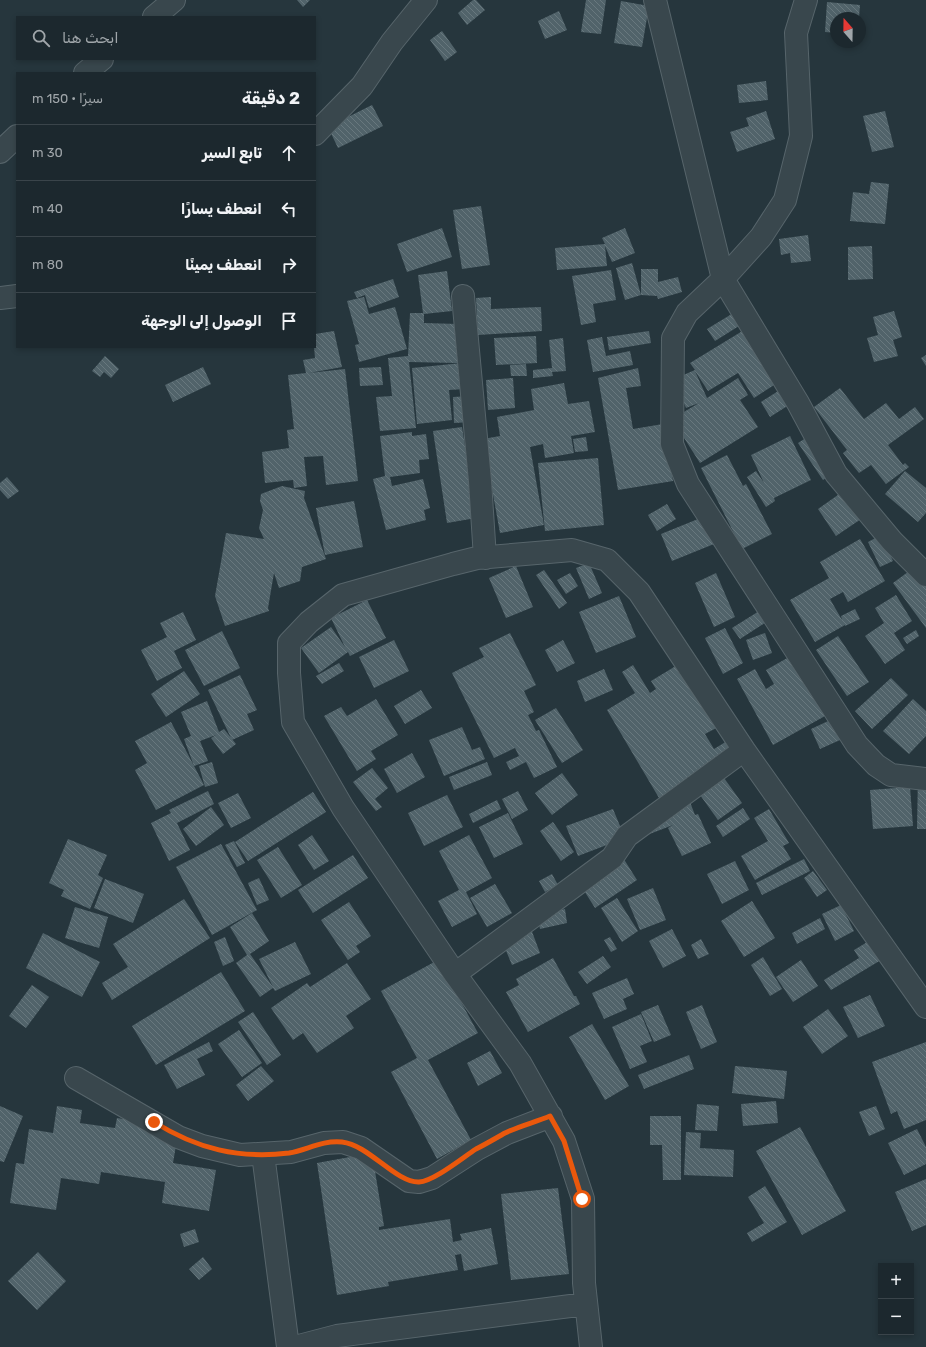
<!DOCTYPE html>
<html lang="ar">
<head>
<meta charset="utf-8">
<style>
	body { margin:0; font-family:Rubik,"Noto Naskh Arabic",sans-serif; background:#29343a; color:#f1f3f6; direction:rtl }
	.controls { position:absolute; right:12px; bottom:12px; display:grid; overflow:hidden; border-radius:0px; box-shadow:0 2px 6px #0003 }
	.controls button { width:36px; height:36px; display:grid; place-items:center; padding:0; border:0; border-bottom:1px solid #3a444a; background:#1c282e; color:#f1f3f6; font:20px sans-serif }
	.compass { position:absolute; left:830px; top:12px; width:36px; height:36px; border-radius:50%; background:#1c282e; box-shadow:0 2px 6px #0003; rotate:340deg }
	.stop { position:absolute; width:12px; height:12px; margin:-9px; border:3px solid #ea580c; border-radius:50%; background:#fff }
	.stop.end { background:#ea580c; border-color:#fff; box-shadow:0 1px 4px #0008 }
	.list { margin:0; padding:0; list-style:none }
	h2 { display:flex; justify-content:space-between; align-items:center; height:52px; margin:0; padding:0 16px; font-size:17px }
	h2 small { font-size:13px; font-weight:400; color:#a0a6aa }
	.list li { display:grid; grid-template-columns:26px 1fr auto; gap:12px; align-items:center; box-sizing:border-box; height:56px; padding:0 16px; border-top:1px solid #3a444a }
	.list b { display:block; font-size:15px; white-space:nowrap }
	.list em { font-size:13px; font-style:normal; color:#a0a6aa }
	.icon { flex:none; width:22px; height:22px; fill:none; stroke:currentColor; stroke-width:2; stroke-linecap:round; stroke-linejoin:round }
	.map { position:relative; flex:none; width:926px; height:1347px; overflow:hidden; direction:ltr }
	.search { position:absolute; background:#1c282e; box-shadow:0 2px 6px #0003; left:16px; top:16px; width:300px; height:44px; display:flex; align-items:center; gap:10px; box-sizing:border-box; padding:0 14px; border-radius:0px; color:#a0a6aa; font-size:15px }
	.panel { position:absolute; background:#1c282e; box-shadow:0 2px 6px #0003; left:16px; top:72px; width:300px; height:276px; border-radius:0px; direction:rtl }
	.map>svg:first-child { display:block }
</style>
</head>
<body>
<div class="map">
<svg width="926" height="1347" viewBox="0 0 926 1347">
	<defs>
		<pattern id="building-back-hatch" width="6" height="6" patternUnits="userSpaceOnUse"><rect width="6" height="6" fill="#51636a"/><path d="M-1 5l2 2M0 0l6 6M5-1l2 2" fill="none" stroke="#68787e"/></pattern>
	</defs>
	<rect width="100%" height="100%" fill="#26363d"/>
	<path fill="url(#building-back-hatch)" d="M297,0H310L303,7Z
		M473,0H476L485,10L467,25L458,13Z
		M586,0H606L601,34L581,32Z
		M621,1L649,6L642,47L614,43Z
		M827,2L860,5L859,18H836V33L825,32Z
		M559,11L567,30L545,39L538,21Z
		M442,31L457,52L445,61L430,40Z
		M766,81L768,100L739,103L737,85Z
		M372,105L383,126L338,148L328,127Z
		M766,111L775,139L737,152L730,132L749,126L746,118Z
		M885,111L894,147L872,152L863,116Z
		M871,182L889,184L885,224L850,221L853,192L869,194Z
		M481,206L490,265L462,269L453,210Z
		M442,228L452,257L407,272L397,244Z
		M625,228L635,253L612,262L605,246L607,266L557,270L555,248L605,244L602,238Z
		M808,235L811,261L791,263L790,253L781,255L779,239Z
		M872,246L873,279L848,280V247Z
		M632,263L641,295L625,300L616,268Z
		M641,269H658V282L678,277L682,292L658,299L657,296L641,295Z
		M611,270L616,300L593,304L596,322L581,325L572,276Z
		M447,271L452,311L424,314V323L458,324L457,363L409,362L416,428L380,431L376,397L392,396L388,358L408,356L410,313H423L418,275Z
		M393,279L399,297L369,308L365,295L357,298L354,292Z
		M364,297L369,314L395,307L407,349L359,362L355,345L359,344L347,301Z
		M491,297V309L541,307L542,331L478,335L476,298Z
		M740,309L747,321L715,341L707,329Z
		M894,311L902,337L893,340L898,356L874,362L867,338L878,335L873,317Z
		M749,327L782,380L754,398L738,373L708,391L695,371L707,398L738,378L748,395L740,400L758,427L700,463L672,419L699,403L686,408L674,379L695,370L690,363Z
		M334,331L342,367L309,373L345,369L358,481L326,485L323,456L304,457L307,486L294,488L293,480L265,483L262,452L289,448L287,430L294,429L288,375L306,373L303,360L315,358L314,347H315V334Z
		M649,331L651,343L609,350L607,337Z
		M536,336L537,363L496,365L494,338Z
		M602,337L606,356L630,351L633,365L593,372L587,340Z
		M563,338L566,371L552,372L553,376L533,378V370L552,368L549,340Z
		M926,355V366L921,358Z
		M105,356L119,369L111,378L104,372L100,377L92,371Z
		M462,363L465,389L449,390L452,420L417,424L412,368Z
		M526,364L527,376H511L510,365Z
		M203,367L211,384L173,402L165,385Z
		M381,367L383,385L360,386L359,368Z
		M638,368L641,386L626,388L633,429L663,424L673,481L618,490L598,378Z
		M513,378L515,408L488,410L486,380Z
		M564,383L568,404L589,401L595,432L571,436L574,453L545,458L543,444L530,447L544,525L500,533L483,439L500,436L497,417L534,410L531,389Z
		M791,383L800,398L770,417L761,402Z
		M840,388L864,419L886,403L899,419L915,407L924,419L888,445L903,465L905,463L909,467L886,484L871,465L859,473L843,453L847,450L814,407Z
		M470,396L472,422L454,423L453,397Z
		M462,427L476,518L447,523L433,431Z
		M412,432V436L426,434L429,459L419,460L420,473L390,477L392,486L423,479L430,508L424,510L426,520L386,530L373,479L385,476L380,436Z
		M812,434L837,471L823,480L798,443Z
		M790,436L811,480L774,498L775,501L766,507L747,477L756,471L764,483L751,455Z
		M586,437L588,451L575,452L573,439Z
		M727,455L743,486L746,484L772,534L742,549L701,468Z
		M598,458L604,525L545,531L538,463Z
		M905,471L926,488V513L918,522L885,494Z
		M7,477L19,491L8,499L0,490V483Z
		M282,486L305,491L304,498L326,559L302,567L300,581L279,588L274,573L268,608L269,611L225,626L215,596L226,533L264,539L259,528L263,510L260,501L261,494Z
		M845,490L864,517L836,536L818,509Z
		M354,501L363,547L325,555L316,508Z
		M667,504L676,519L657,531L648,515Z
		M703,517L714,544L672,561L661,534Z
		M881,535L893,561L880,567L868,542Z
		M860,539L885,581L848,602L843,592L830,599L842,620L841,616L855,609L860,619L845,626V625L815,642L790,600L829,578L820,562Z
		M589,563L602,593L589,599L576,568Z
		M516,566L533,607L506,618L489,578Z
		M912,569L926,587V628L893,583Z
		M544,570L567,603L559,609L536,575Z
		M570,573L578,586L566,594L557,580Z
		M716,573L735,617L714,627L695,583Z
		M896,595L912,621L894,633L905,650L885,664L865,636L884,623L875,608Z
		M619,596L636,637L596,653L579,612Z
		M367,600L386,638L350,656L348,652L319,673L301,648L331,627L345,647L331,618Z
		M764,608L771,619L740,639L732,628Z
		M183,612L196,640L174,651L182,668L157,681L141,650L167,637L160,623Z
		M725,628L743,663L723,674L705,638Z
		M916,630L919,636L907,644L903,638Z
		M222,631L240,668L204,686L185,650Z
		M510,633L536,685L524,691L534,712L528,715L536,731L539,730L557,767L534,778L526,762L510,770L506,762L519,756L515,748L494,758L452,673L484,657L479,648Z
		M765,633L772,653L753,660L746,640Z
		M838,636L869,682L847,696L816,650Z
		M394,640L409,671L374,688L359,657Z
		M563,640L575,663L557,672L545,650Z
		M798,652L834,711L773,745L737,679L755,669L766,689L774,684L766,670Z
		M684,661L722,725L705,734L714,749L732,738L738,748L662,803L607,710L635,693L622,672L633,665L650,693L656,689L651,681Z
		M339,663L344,671L322,684L316,676Z
		M604,669L613,690L585,702L577,681Z
		M184,671L200,694L166,717L151,694Z
		M240,675L257,710L247,714L254,730L232,740L208,690Z
		M891,678L908,695L872,729L855,711Z
		M421,690L432,708L405,724L394,706Z
		M376,699L398,735L371,751L376,759L357,771L324,716L341,707L347,716Z
		M913,699L926,711V736L909,754L883,731Z
		M207,701L219,732L224,729L236,744L223,754L211,738L216,735L200,741L208,761L194,766L184,739L191,736L181,712Z
		M556,708L583,750L562,763L535,720Z
		M839,716L849,736L820,749L811,729Z
		M171,722L204,785L156,810L135,770L147,763L135,741Z
		M462,727L472,750L480,747L485,759L444,776L429,740Z
		M412,753L425,777L397,793L384,769Z
		M212,762L218,783L205,787L199,766Z
		M487,762L492,775L454,790L449,777Z
		M372,768L388,788L375,799L382,807L376,811L353,782Z
		M562,773L578,795L552,815L535,793Z
		M918,774L926,775V829H917Z
		M724,778L742,803L718,820L700,795Z
		M910,787L913,826L873,829L870,790Z
		M208,791L214,804L177,823L190,850L169,861L151,823L171,813L169,810Z
		M518,791L528,810L512,819L502,799Z
		M313,792L326,812L248,861L235,842Z
		M238,793L251,818L231,828L218,803Z
		M447,795L463,827L424,846L408,813Z
		M688,797L695,815L698,814L711,843L682,856L668,828L673,825L647,835L640,816Z
		M497,800L501,809L473,823L469,814Z
		M211,807L224,825L196,846L183,829Z
		M743,808L750,819L723,837L716,826Z
		M613,809L625,838L578,856L566,826Z
		M769,809L789,843L783,846L791,859L755,880L741,856L768,841L754,818Z
		M508,813L523,844L494,858L479,827Z
		M553,822L574,852L561,861L540,831Z
		M312,835L329,861L314,870L298,845Z
		M469,835L492,878L466,892L477,914L452,927L438,901L459,890L439,851Z
		M68,839L107,855L98,875L103,878L90,909L61,896L64,890L49,883Z
		M234,841L245,863L237,867L225,845Z
		M221,844L257,910L212,935L176,867Z
		M278,847L302,885L281,898L257,860Z
		M620,853L637,880L595,908L578,881Z
		M353,855L368,878L313,913L298,890Z
		M804,859L810,871L762,895L756,883Z
		M735,861L749,890L722,904L707,874Z
		M813,871L827,890L817,897L804,878Z
		M552,874L558,885L545,892L539,881Z
		M259,878L269,900L257,905L248,883Z
		M105,879L144,894L133,923L94,908Z
		M495,884L512,913L487,927L470,898Z
		M653,888L666,920L640,930L627,899Z
		M617,898L638,931L622,942L601,908Z
		M184,899L210,938L112,1000L102,983L128,967L113,944Z
		M752,901L775,938L744,957L721,921Z
		M349,902L371,936L356,946L360,952L348,960L321,920Z
		M841,905L854,931L835,941L822,914Z
		M75,907L108,917L99,948L65,938Z
		M565,909L567,923L540,929L537,915Z
		M252,913L269,941L250,954L273,987L259,959L295,942L311,974L275,991L273,988L260,997L236,963L247,955L230,927Z
		M820,918L825,929L797,944L792,933Z
		M531,929L540,953L512,965L502,941Z
		M672,929L686,956L663,968L649,941Z
		M43,933L100,962L82,997L26,968Z
		M225,937L234,961L223,966L214,942Z
		M610,937L617,949L611,952L604,940Z
		M701,939L709,954L698,959L691,945Z
		M869,941L881,960L831,990L824,980L859,958L854,950Z
		M603,956L611,967L587,984L578,972Z
		M763,957L782,989L770,996L751,965Z
		M553,958L574,996H576L580,1004L528,1032L506,992L519,985L516,979Z
		M438,960L478,1033L428,1060L471,1140L437,1159L391,1072L417,1058L381,991Z
		M801,960L818,986L793,1002L776,977Z
		M347,963L371,999L346,1016L354,1028L317,1053L303,1033L293,1040L271,1008L307,983L310,987Z
		M221,972L245,1011L156,1065L132,1026Z
		M627,978L634,994L623,999L627,1009L604,1019L592,993Z
		M32,985L49,997L26,1028L9,1016Z
		M870,995L885,1026L858,1038L843,1007Z
		M658,1005L671,1035L654,1042L641,1012Z
		M702,1005L717,1042L701,1049L686,1012Z
		M828,1009L848,1036L822,1054L803,1027Z
		M253,1012L281,1055L267,1065L238,1022Z
		M641,1014L652,1041L640,1046L647,1062L630,1069L612,1027Z
		M592,1024L629,1086L605,1100L569,1037Z
		M239,1030L262,1063L242,1077L218,1044Z
		M209,1042L213,1051L197,1059L205,1075L177,1089L164,1065Z
		M926,1042V1120L904,1129L897,1111L891,1114L872,1062Z
		M490,1051L502,1073L478,1086L467,1063Z
		M689,1055L694,1069L644,1089L638,1075Z
		M261,1066L274,1081L248,1101L236,1085Z
		M735,1066L787,1071L784,1099L732,1093Z
		M776,1101L778,1123L743,1126L741,1104Z
		M697,1104L719,1106L717,1131L695,1130Z
		M0,1106L23,1116L4,1162L0,1161Z
		M57,1106L82,1110L80,1123L115,1128L117,1118L179,1128L173,1163L216,1170L209,1211L162,1203L165,1182L101,1172L99,1184L61,1178L56,1210L10,1203L16,1163L24,1164L29,1129L53,1133Z
		M876,1106L885,1129L869,1136L859,1112Z
		M650,1116H681V1180H663L662,1145H650Z
		M800,1127L846,1211L802,1235L756,1151Z
		M917,1129L926,1147V1164L904,1175L888,1143Z
		M686,1132L701,1133L700,1148L734,1150L733,1177L684,1175Z
		M372,1153L384,1226L379,1227V1230L450,1219L453,1242L462,1240L460,1234L491,1228L498,1264L464,1271L461,1254L455,1255L458,1270L388,1282L389,1286L337,1295L317,1163Z
		M926,1179V1225L912,1231L895,1192Z
		M765,1186L787,1222L752,1242L747,1233L764,1223L748,1197Z
		M558,1188L569,1274L511,1280L501,1194Z
		M195,1229L199,1242L184,1247L180,1234Z
		M38,1252L66,1281L37,1310L8,1281Z
		M203,1257L212,1269L199,1280L189,1269Z"/>
	<g fill="none" stroke-linecap="round" stroke-linejoin="round">
		<defs>
			<path id="minor" d="M655,0L723,279L798,403L836,474L892,541L926,575
				M806,0L796,33L801,136L785,200L761,237L723,279L687,313L673,338L672,444L688,484L857,745L876,765L891,775L926,779
				M154,17L174,0
				M85,73L102,59
				M315,134L362,86L392,42L426,0
				M0,152L17,136
				M463,296L480,481L485,558
				M0,298L17,296
				M455,974L612,858L627,836L744,750
				M76,1078L178,1137L202,1146L240,1155L291,1152L324,1143L343,1142L361,1148L409,1181L419,1182L432,1178L477,1149L507,1133L551,1116
				M263,1154L288,1347
				M295,1347L337,1336L586,1304
				M591,1347L584,1283L583,1199L564,1141L520,1063L455,974L343,808L293,722L289,673V643L309,622L343,595L453,564L477,558L572,550L607,560L639,592L744,750L926,1007"/>
		</defs>
		<use href="#minor" stroke="#57656b" stroke-width="24"/>
		<use href="#minor" stroke="#39474d" stroke-width="22"/>
	</g>
	<g fill="none" stroke-linecap="round" stroke-linejoin="round">
		<path stroke="#ea580c" stroke-width="5" d="M154,1122C197,1149 239,1159 289,1153C307,1150 322,1140 342,1142C369,1145 396,1183 419,1182C434,1181 462,1158 476,1149C486,1144 496,1138 505,1133C519,1126 536,1122 550,1116L564,1141L582,1199"/>
	</g>
</svg>
<div class="controls">
<button>+</button>
<button>−</button>
</div>
<svg class="compass" viewBox="-18 -18 36 36"><path d="M0-13l5 13h-10z" fill="#e53935"/><path d="M0 13l5-13h-10z" fill="#a0a6aa"/></svg>
<div class="stop" style="left:582px;top:1199px"></div>
<div class="stop end" style="left:154px;top:1122px"></div>
<div class="search"><svg class="icon" aria-label="search" viewBox="0 0 24 24"><circle cx="10" cy="10" r="6"/><path d="M15 15l6 6"/></svg>ابحث هنا</div>
<section class="panel">
<h2>2 دقيقة<small>سيرًا · 150 m</small></h2>
<ul class="list">
<li><svg class="icon" aria-label="ahead" viewBox="0 0 24 24"><path d="M12 20V5M6 11l6-6 6 6"/></svg><div><b>تابع السير</b></div><em>30 m</em></li>
<li><svg class="icon" aria-label="left" viewBox="0 0 24 24"><path d="M17 20v-9H6M10 6l-5 5 5 5"/></svg><div><b>انعطف يسارًا</b></div><em>40 m</em></li>
<li><svg class="icon" aria-label="right" viewBox="0 0 24 24"><path d="M7 20v-9h11M14 6l5 5-5 5"/></svg><div><b>انعطف يمينًا</b></div><em>80 m</em></li>
<li><svg class="icon" aria-label="arrive" viewBox="0 0 24 24"><path d="M6 21V4h12l-3 4 3 4H6"/></svg><div><b>الوصول إلى الوجهة</b></div></li>
</ul>
</section>
</div>
</body>
</html>
